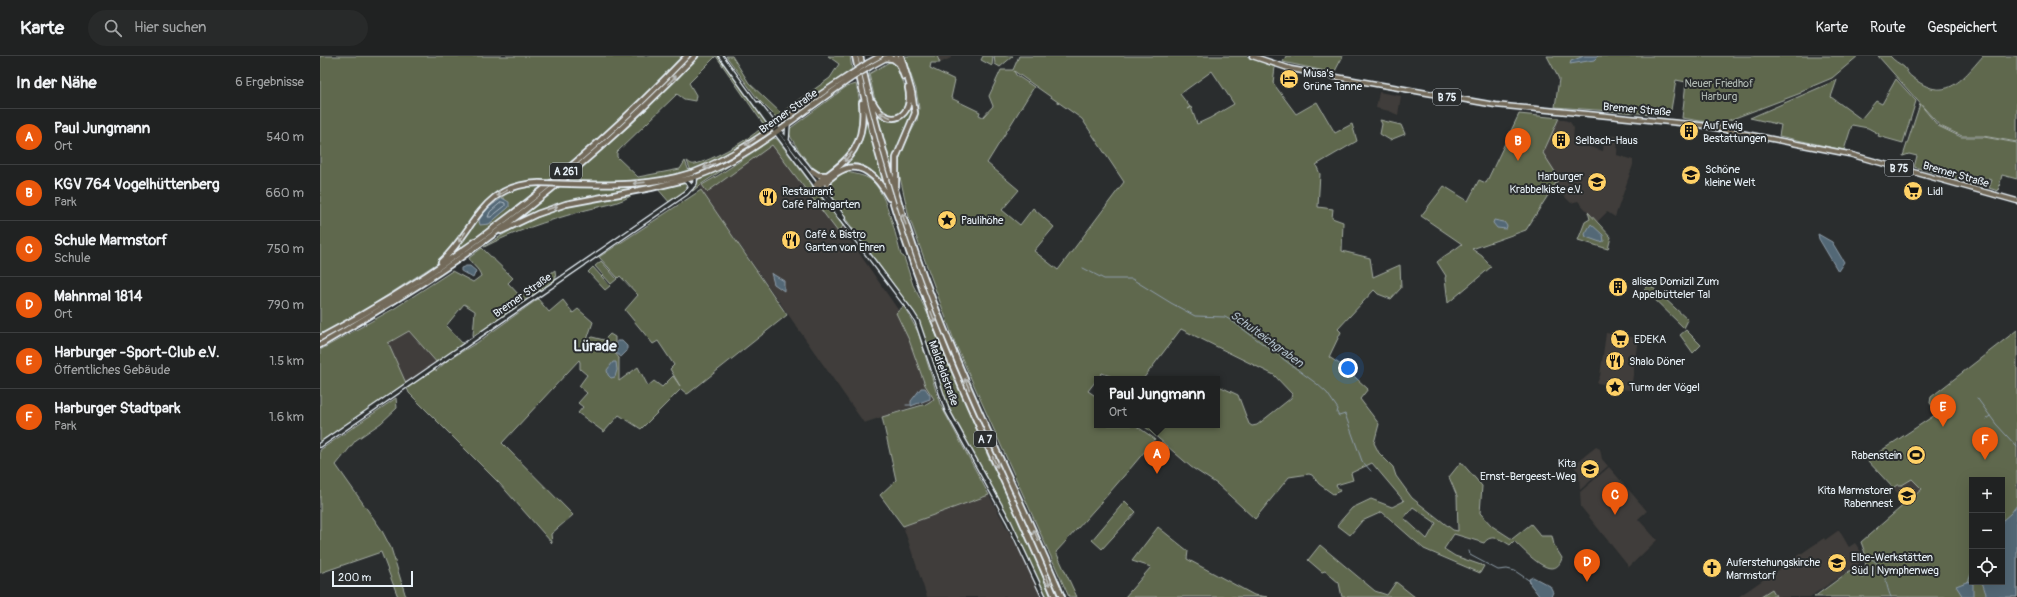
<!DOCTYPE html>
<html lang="de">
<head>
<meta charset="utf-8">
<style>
	body { margin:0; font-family:Pangolin,sans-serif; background:#282a2a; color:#f1f3f6 }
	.controls { position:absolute; right:12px; bottom:12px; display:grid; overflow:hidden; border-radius:0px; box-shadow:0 4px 16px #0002 }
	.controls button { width:36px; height:36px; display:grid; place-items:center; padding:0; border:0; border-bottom:1px solid #3d3f40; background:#202222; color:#f1f3f6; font:20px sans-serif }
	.scale { position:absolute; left:12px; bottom:10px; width:81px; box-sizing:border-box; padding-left:4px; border:2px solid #e8f1f8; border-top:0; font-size:11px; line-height:14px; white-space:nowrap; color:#e8f1f8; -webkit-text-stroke:3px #2a2d2e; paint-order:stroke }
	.you { position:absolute; left:1028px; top:312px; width:14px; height:14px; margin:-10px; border:3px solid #fff; border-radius:50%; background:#1a73e8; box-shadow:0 0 0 6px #1a73e833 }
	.badge { display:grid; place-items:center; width:26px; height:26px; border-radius:50%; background:#ea580c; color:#fff; font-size:13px; font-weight:700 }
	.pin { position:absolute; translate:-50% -33px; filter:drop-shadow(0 1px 2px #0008) }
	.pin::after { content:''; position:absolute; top:21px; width:14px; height:12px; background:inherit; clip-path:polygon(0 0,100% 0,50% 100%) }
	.popup { position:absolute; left:774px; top:320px; width:126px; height:52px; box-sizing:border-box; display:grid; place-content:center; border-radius:0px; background:#202222; filter:drop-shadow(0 1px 3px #0005); font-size:13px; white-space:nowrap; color:#a2a4a5 }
	.popup b { font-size:15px; color:#f1f3f6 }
	.popup::after { content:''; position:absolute; left:50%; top:100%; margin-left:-8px; border:8px solid transparent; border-top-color:#202222 }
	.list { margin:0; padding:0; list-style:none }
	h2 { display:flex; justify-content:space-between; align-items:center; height:52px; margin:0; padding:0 16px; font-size:17px }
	h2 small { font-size:13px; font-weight:400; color:#a2a4a5 }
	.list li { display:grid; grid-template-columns:26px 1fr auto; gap:12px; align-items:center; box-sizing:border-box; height:56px; padding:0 16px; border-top:1px solid #3d3f40 }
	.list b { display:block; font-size:15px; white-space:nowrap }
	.list p { margin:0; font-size:13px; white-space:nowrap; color:#a2a4a5 }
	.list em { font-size:13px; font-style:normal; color:#a2a4a5 }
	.icon { flex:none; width:22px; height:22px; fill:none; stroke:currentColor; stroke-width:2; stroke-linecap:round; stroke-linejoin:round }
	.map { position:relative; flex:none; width:1697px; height:541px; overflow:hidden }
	header { display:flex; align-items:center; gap:24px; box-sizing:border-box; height:56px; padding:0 20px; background:#202222; border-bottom:1px solid #3d3f40 }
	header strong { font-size:19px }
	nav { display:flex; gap:22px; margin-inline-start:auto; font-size:14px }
	.search { width:280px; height:36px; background:#282a2a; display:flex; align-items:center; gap:10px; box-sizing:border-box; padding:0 14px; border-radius:22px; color:#a2a4a5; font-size:15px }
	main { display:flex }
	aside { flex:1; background:#202222 }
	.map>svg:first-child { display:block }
</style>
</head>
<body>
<header>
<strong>Karte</strong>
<div class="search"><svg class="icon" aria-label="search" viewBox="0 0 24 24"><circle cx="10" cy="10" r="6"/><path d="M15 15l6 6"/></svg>Hier suchen</div>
<nav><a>Karte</a><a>Route</a><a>Gespeichert</a></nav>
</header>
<main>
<aside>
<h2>In der Nähe<small>6 Ergebnisse</small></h2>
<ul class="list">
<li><span class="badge">A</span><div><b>Paul Jungmann</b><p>Ort</p></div><em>540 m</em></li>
<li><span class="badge">B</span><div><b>KGV 764 Vogelhüttenberg</b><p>Park</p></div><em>660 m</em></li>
<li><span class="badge">C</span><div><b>Schule Marmstorf</b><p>Schule</p></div><em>750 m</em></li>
<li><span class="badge">D</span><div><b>Mahnmal 1814</b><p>Ort</p></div><em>790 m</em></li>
<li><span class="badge">E</span><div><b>Harburger -Sport-Club e.V.</b><p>Öffentliches Gebäude</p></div><em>1.5 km</em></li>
<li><span class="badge">F</span><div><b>Harburger Stadtpark</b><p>Park</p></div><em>1.6 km</em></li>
</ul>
</aside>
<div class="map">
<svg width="1697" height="541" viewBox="0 0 1697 541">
	<rect width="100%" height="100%" fill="#2a2d2e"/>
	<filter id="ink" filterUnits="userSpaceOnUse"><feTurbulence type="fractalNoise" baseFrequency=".025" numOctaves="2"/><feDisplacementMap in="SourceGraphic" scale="8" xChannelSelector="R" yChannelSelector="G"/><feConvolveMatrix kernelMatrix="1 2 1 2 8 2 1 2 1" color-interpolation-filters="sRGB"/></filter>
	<g filter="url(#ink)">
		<path fill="#3f3c3a" d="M617,0H631V2L620,7Z
			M1059,36L1081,40L1078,59L1069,55L1056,52Z
			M1239,62L1250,66L1254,72L1253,85L1256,86V91H1270L1283,95L1285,79L1298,80L1297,99L1313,104V109L1295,161L1287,156L1277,166L1258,145L1251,147L1234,130L1239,122L1222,97Z
			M454,82L457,83L530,179L528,181L590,271L613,344L544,367L379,131L399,119Z
			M89,275L118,308L86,327L68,287Z
			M1286,277L1318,282L1311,334L1300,333L1295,330L1277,327L1280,320Z
			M1276,391L1280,393L1282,403L1288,410L1260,434L1259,417L1253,409Z
			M1289,411L1327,455L1318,463L1337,484L1309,511L1261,451L1260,436Z
			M1592,423L1602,433L1586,447L1573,432L1577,428L1582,429Z
			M669,439L706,507L721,541H607L583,470Z
			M1519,474L1529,491L1535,487L1541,496L1543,505L1490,541H1418L1504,482L1505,484Z"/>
		<path fill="#5f674e" stroke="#a4aca3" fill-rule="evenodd" d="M0,0H363C293,74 215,138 134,197C149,172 167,139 197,132C204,130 212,130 219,129L221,124L196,128L170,142L160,152L143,178L119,206L40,257L0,280ZM184,142L189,151L169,168L159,167C161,157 174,143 184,142Z
			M379,0H400L447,67L446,73L394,106L371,115L367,105C369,106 371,109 375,108C389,106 436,80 444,69L396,0L369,27L376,39L375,45L364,43L357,38L297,96V101L318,121L360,113L365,105L369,115L323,125L246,130L284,131L369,121L330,130L253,145L195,166L314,66Z
			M406,0H412L429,27L461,57L510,22L519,8L508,0H530L532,13L459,64L437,42Z
			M584,0H617L620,7H611L610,12L635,24L631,42L660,56L659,59L663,61L673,50L669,40L681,14H693L699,0H927L955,11L953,27L976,58L997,46L1015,77L1032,68L1037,85L996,109L1000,118L998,151L1013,153L1012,162L1023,166L1022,195L1050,202L1053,221L1080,209L1081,232L1071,243L1058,238L1054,234L1018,273L1021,276L1009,301L1024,311L1048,333L1040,343L1059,368L1054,387L1059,397L1073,411L1076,420L1092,442L1133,474L1138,475L1137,440L1129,421L1141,406L1162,430L1160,457L1172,470L1192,483L1211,468L1221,480H1232L1234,489L1242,502C1234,529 1204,494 1194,485L1190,489C1182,484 1171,477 1164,487L1134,478L1124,493L1135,500L1164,510L1160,517L1104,493L1062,456L1042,465L1030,479L1017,469L1032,452L1051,443L1072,451L1084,445L1052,407L1031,417L1033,424L1016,429L1020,435L1013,438L999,428L992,419L989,418L969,421L935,463L897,428L871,411L823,369H897V333L901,331L918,339L929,368L932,370L937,369L971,342L972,338L954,319L861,273L823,323H798L782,317L768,335L777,341V369H815L835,383C803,422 770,459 736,496L757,541H749L635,287L589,161L577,108L580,96L597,65L599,52L596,33ZM694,15L762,63L804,126L738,214L714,195L734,171L713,152L700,169L682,154L699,134L667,107L714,31L696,19ZM892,15L914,48L890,62L877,68L871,51L867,53L870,51L860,38ZM1093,451L1116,467L1107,483L1084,462Z
			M663,0H673L672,10L661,4Z
			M674,0H693L680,11L675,8Z
			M966,0H1023L1014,17L963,6Z
			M1227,0H1538L1512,22L1481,35V37L1399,68L1362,62L1366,26L1356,24L1351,54L1346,59L1235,51L1239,23Z
			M1558,0H1570C1574,5 1579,7 1584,11C1587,14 1588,19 1592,21C1625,48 1641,25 1663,0H1697V86L1663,80H1642L1620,70Z
			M571,5L577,8C583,25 601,65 566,59L556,48L549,18Z
			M1576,23L1596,45L1583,87L1558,80L1559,78L1548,72L1532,69L1524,94L1459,80L1461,69L1430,62L1517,24L1511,41L1541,63L1556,45L1562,48Z
			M533,25L469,70L520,31Z
			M536,28C543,58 546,79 524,103C518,110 509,117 500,118C491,112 470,84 468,74L526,31Z
			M592,47L591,65L575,98L573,117L557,57L562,62L578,64L587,57Z
			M1600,48L1618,70L1641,81H1664L1697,87V123L1682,119L1678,135L1669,132L1672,124L1665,122L1662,130L1594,111L1597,100L1589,98L1583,100Z
			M1199,58L1239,62L1223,97L1239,122L1206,174L1152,193L1162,200L1171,211L1128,247L1125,222L1126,220L1117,206C1124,199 1134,195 1142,188L1101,160L1124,130L1148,145L1159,124L1166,127Z
			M546,61L564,129V130L556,119L542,111L511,118C539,98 538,92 546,61Z
			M1060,64L1081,69L1085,78L1070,84L1060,78L1062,68Z
			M454,80L380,129L373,135H372L380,121Z
			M454,82L457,83L523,170L518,176L452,89L394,131L387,136L382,129L399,119Z
			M523,115C533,118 544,118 552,125C567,138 576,181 581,199L584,201L593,229L606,254L670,405L699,462L731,541H727L688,459L623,341L597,261L520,155L508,135L509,125Z
			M362,126L366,127L367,134L350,147L337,132Z
			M381,134L467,259L369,337L367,338L361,333L321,373L299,359L284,376L258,357L263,351L258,347L267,337L259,330L267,319L260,313V306L259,304L182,387L253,459L231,478L232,487L179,427L89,337L87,332L115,312L116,315L128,304L158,286L218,243L229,256L243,244L253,257L258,253L273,266L266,287L272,281L284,284L290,278L295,281V297L299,302V325L318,311L328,330L334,325L342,331L353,320L360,330L350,313L354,309L338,285L333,288L305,254L318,239L300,220L298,222L279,201Z
			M316,136C301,149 277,150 259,156C227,165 193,176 164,191C216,155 255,148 316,136Z
			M1268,156L1291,181L1288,193L1258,184L1265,166L1270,163Z
			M162,192L193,222L188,227L200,240L235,214L236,223L155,283L153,279L155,255L144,248L126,270L145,290L118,308L89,275L68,287L86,327L0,386V294L75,252L132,215L153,226L161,220C159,212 152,210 149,202Z
			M281,205L297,223L291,228L275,210Z
			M273,211L290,230L285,234L268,216Z
			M1329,228L1368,264L1364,272L1324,233Z
			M584,250L598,276L620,348L669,439L583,470L560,439L576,424L562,361L606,348L614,343L605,329L589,284L576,257Z
			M1366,274L1381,289L1373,297L1360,279Z
			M1697,274V541H1494L1535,511L1542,522L1546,519L1545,497L1541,486L1602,433L1592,423L1582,429H1577L1573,432L1547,404L1618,357L1610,347L1611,341ZM1652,424H1682V526H1652Z
			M76,342L77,352L61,367L36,384L16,409L61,473L71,492L86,541H78L61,496L0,517V394Z
			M805,445L816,456L782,493L772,484Z
			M838,471L868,495L867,503L934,539L948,541H805L831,511L812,505Z
			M1000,489L1055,535L1067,539L1076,526L1095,541H1022L1019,527L1005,515L1002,516L988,504Z
			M1452,533L1456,540L1442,541L1441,540Z"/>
		<path fill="#536776" stroke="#8f9eaa" d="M1264,0H1278L1274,4L1250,8L1251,5Z
			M182,142L189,146V151L169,168L160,169L159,164L167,153Z
			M1174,164L1184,166L1187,170L1186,173L1177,172L1173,167Z
			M1271,168L1283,179L1284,185L1280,186L1266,181L1265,178Z
			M1498,178L1512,186L1524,206L1518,215L1499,183Z
			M146,210H150L156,215L153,222L141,215V212Z
			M451,217L464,225V235L454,228Z
			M297,285H302L307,290V295L301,301L296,297Z
			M293,306H296L297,314L295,321L291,322L288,319L287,314Z
			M601,332H605L610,339V343L591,350V345Z
			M1697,449V541H1667L1662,526H1682V465L1691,457Z
			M1213,521L1230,530L1233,536L1231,541H1220L1210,528L1209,523Z
			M1649,525L1653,528V541H1643L1636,530Z"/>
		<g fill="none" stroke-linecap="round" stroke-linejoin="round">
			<path stroke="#acbac4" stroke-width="1" d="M182,146L185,147V150L171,161H168L170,156Z"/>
			<path stroke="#8f9eaa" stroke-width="1" d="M763,212L784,223H812L851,247L875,260L905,261L912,265L997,328L1007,337L1018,353L1017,357L1019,360L1025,358L1042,405L1051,415
				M1657,342L1676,368L1697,391
				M586,349H590
				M1666,363L1670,360
				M1149,495L1150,499L1178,514L1187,513L1195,515L1210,525
				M1550,502C1570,514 1563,525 1571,541
				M1648,526L1652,516"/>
			<defs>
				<path id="secondary" d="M401,0L452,71L592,257L597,265L627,354L689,466L724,541
					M438,48L499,125L523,162
					M467,83L468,67
					M364,124L369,128L371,132
					M0,389L366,137L375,127V120"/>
				<path id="primary" d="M932,0L971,13L1175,49L1380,69L1529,98L1697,145
					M549,6L560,0
					M550,11L570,0
					M371,117C430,95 478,51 531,18
					M372,122C426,106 485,53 532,22"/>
				<path id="highway" d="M535,0C555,99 586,195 624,289C658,374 700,456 735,541
					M540,0C562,100 592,197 632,292C666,376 707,457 742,541
					M576,0L584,21
					M565,2L573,3L578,7
					M553,46C568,75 595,61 588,32
					M492,115L498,119H507
					M251,128C291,129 331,130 371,117
					M496,129L499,125C531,103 546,89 542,47
					M496,129C504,129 511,121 517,117C540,101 559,123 569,142
					M576,130V102L595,57L592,37L581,0
					M507,136L508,124
					M181,175L217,158L246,148L331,132L372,122
					M121,206C157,172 160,129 219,127
					M0,282C137,210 260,112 367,0
					M0,289C41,265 82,241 121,215C214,153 298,80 375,0"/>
			</defs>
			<use href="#secondary" stroke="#e8f1f8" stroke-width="6"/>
			<use href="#primary" stroke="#e8f1f8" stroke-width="7"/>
			<use href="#highway" stroke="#e8f1f8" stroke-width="8"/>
			<use href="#secondary" stroke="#2a2d2e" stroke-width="3.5"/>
			<use href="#primary" stroke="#736b5a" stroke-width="4"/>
			<use href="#highway" stroke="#736b5a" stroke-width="4.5"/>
			<defs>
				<path id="primary-bridge" d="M531,18L549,6
					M532,22L550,11"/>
				<path id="highway-bridge" d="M219,127L251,128"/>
			</defs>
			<use href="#primary-bridge" stroke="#e8f1f8" stroke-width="7" stroke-linecap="butt"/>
			<use href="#highway-bridge" stroke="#e8f1f8" stroke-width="8" stroke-linecap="butt"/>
			<use href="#primary-bridge" stroke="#736b5a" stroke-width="4"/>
			<use href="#highway-bridge" stroke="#736b5a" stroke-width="4.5"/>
		</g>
		<defs><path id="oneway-shaft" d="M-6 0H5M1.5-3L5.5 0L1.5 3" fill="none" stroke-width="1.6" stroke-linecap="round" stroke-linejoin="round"/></defs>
		<g stroke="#b9bbb9">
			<use href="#oneway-shaft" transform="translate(352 24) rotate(-45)"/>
			<use href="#oneway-shaft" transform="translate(565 59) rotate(-156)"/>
			<use href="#oneway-shaft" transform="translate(430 86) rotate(146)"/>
			<use href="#oneway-shaft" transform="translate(528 101) rotate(131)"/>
			<use href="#oneway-shaft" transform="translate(389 110) rotate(157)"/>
			<use href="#oneway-shaft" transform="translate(319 127) rotate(174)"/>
			<use href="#oneway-shaft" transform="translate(182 137) rotate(151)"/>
			<use href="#oneway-shaft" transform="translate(232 152) rotate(-18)"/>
			<use href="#oneway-shaft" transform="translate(584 163) rotate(-108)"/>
			<use href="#oneway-shaft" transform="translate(142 181) rotate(123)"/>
			<use href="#oneway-shaft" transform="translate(613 261) rotate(69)"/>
			<use href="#oneway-shaft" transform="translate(647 328) rotate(-114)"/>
			<use href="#oneway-shaft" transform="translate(675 406) rotate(66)"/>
			<use href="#oneway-shaft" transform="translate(716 479) rotate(-114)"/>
			<use href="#oneway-shaft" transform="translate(728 524) rotate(67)"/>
		</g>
	</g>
	<defs>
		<symbol id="hotel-disc" viewBox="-11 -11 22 22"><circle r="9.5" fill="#ffd166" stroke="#2a2d2e"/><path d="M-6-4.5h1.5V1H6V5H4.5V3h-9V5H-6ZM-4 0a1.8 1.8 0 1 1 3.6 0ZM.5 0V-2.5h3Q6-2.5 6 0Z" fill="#111"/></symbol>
		<symbol id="building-disc" viewBox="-11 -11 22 22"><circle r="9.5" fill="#ffd166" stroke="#2a2d2e"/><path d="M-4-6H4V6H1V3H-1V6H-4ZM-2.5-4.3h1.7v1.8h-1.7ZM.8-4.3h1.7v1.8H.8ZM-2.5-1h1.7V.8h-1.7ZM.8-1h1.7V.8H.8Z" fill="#111"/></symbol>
		<symbol id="school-disc" viewBox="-11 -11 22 22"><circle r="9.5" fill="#ffd166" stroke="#2a2d2e"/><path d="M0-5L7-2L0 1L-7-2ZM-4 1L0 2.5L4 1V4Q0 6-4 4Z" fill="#111"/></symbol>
		<symbol id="supermarket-disc" viewBox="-11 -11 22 22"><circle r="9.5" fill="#ffd166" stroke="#2a2d2e"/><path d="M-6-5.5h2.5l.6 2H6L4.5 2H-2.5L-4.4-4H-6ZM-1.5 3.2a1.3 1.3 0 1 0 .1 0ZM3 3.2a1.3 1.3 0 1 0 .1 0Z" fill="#111"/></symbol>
		<symbol id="restaurant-disc" viewBox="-11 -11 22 22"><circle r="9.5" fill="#ffd166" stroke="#2a2d2e"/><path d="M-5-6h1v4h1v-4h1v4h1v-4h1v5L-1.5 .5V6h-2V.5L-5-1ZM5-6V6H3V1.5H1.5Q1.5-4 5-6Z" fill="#111"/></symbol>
		<symbol id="sight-disc" viewBox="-11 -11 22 22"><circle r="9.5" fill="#ffd166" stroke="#2a2d2e"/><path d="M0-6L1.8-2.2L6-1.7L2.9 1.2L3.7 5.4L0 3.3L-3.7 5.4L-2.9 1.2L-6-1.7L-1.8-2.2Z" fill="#111"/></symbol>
		<symbol id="stadium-disc" viewBox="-11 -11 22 22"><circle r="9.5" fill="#ffd166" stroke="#2a2d2e"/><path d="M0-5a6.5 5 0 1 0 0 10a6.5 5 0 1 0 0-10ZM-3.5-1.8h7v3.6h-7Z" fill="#111"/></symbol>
		<symbol id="church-disc" viewBox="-11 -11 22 22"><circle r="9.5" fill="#ffd166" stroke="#2a2d2e"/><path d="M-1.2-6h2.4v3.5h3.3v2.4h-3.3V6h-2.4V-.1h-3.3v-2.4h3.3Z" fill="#111"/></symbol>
	</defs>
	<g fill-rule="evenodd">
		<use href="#hotel-disc" x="958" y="12" width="22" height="22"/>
		<use href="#building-disc" x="1358" y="64" width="22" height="22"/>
		<use href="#building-disc" x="1230" y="73" width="22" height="22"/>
		<use href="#school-disc" x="1360" y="108" width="22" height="22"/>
		<use href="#school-disc" x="1266" y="115" width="22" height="22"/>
		<use href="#supermarket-disc" x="1582" y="124" width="22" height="22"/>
		<use href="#restaurant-disc" x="437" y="130" width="22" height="22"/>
		<use href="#sight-disc" x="616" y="153" width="22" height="22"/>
		<use href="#restaurant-disc" x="460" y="173" width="22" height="22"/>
		<use href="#building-disc" x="1287" y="220" width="22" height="22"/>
		<use href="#supermarket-disc" x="1289" y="272" width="22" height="22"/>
		<use href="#restaurant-disc" x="1284" y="294" width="22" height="22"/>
		<use href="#sight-disc" x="1284" y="320" width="22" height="22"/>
		<use href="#stadium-disc" x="1585" y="388" width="22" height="22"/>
		<use href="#school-disc" x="1259" y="402" width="22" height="22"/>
		<use href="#school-disc" x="1576" y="429" width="22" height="22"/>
		<use href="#school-disc" x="1506" y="496" width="22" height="22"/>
		<use href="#church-disc" x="1381" y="501" width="22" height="22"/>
	</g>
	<g text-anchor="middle" stroke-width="4" stroke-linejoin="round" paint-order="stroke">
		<g fill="#2a2d2e" stroke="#afb6bb" stroke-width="1">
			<rect x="1113" y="33" width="28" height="16" rx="3"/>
			<rect x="1565" y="104" width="28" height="16" rx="3"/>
			<rect x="230" y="107" width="32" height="16" rx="3"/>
			<rect x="654" y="375" width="22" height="16" rx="3"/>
		</g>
		<g font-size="10" font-weight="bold" fill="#e8f1f8">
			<text x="1127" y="45">B 75</text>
			<text x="1579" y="116">B 75</text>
			<text x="246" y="119">A 261</text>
			<text x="665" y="387">A 7</text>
		</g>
		<g font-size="11" fill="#e8f1f8" stroke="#2a2d2e" text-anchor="start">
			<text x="983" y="21">Musa's<tspan x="983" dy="13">Grüne Tanne</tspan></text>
			<text x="1383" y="73">Auf Ewig<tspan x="1383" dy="13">Bestattungen</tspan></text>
			<text x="1255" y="88">Selbach-Haus</text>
			<text x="1385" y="117">Schöne<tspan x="1385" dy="13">kleine Welt</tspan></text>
			<text x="1263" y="124" text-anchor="end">Harburger<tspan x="1263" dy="13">Krabbelkiste e.V.</tspan></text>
			<text x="462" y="139">Restaurant<tspan x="462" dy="13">Café Palmgarten</tspan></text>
			<text x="1607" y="139">Lidl</text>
			<text x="641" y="168">Paulihöhe</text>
			<text x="485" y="182">Café &amp; Bistro<tspan x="485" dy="13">Garten von Ehren</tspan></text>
			<text x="1312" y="229">alisea Domizil Zum<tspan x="1312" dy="13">Appelbütteler Tal</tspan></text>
			<text x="1314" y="287">EDEKA</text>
			<text x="1309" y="309">Shalo Döner</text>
			<text x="1309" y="335">Turm der Vögel</text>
			<text x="1582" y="403" text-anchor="end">Rabenstein</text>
			<text x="1256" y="411" text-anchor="end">Kita<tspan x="1256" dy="13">Ernst-Bergeest-Weg</tspan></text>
			<text x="1573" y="438" text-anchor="end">Kita Marmstorer<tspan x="1573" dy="13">Rabennest</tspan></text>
			<text x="1531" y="505">Elbe-Werkstätten<tspan x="1531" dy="13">Süd | Nymphenweg</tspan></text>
			<text x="1406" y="510">Auferstehungskirche<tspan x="1406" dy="13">Marmstorf</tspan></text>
		</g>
		<g font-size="11" fill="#b1bab4" stroke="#2a2d2e">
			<text x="1399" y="31">Neuer Friedhof<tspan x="1399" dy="13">Harburg</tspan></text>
		</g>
		<g font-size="11" fill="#e8f1f8" stroke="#2a2d2e">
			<text transform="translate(1317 53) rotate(5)" y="4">Bremer Straße</text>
			<text transform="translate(468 55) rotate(-35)" y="4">Bremer Straße</text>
			<text transform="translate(1636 118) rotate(16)" y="4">Bremer Straße</text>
			<text transform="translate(202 239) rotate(-35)" y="4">Bremer Straße</text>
			<text transform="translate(624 317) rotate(70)" y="4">Maldfeldstraße</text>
		</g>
		<g font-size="12" font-style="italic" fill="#acbac4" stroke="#2a2d2e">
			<text transform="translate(947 283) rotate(36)" y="4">Schulteichgraben</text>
		</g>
		<g font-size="15" font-weight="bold" fill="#e8f1f8" stroke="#2a2d2e">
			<text x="275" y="295">Lürade</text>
		</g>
	</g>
</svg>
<div class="controls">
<button>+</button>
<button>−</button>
<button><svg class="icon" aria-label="locate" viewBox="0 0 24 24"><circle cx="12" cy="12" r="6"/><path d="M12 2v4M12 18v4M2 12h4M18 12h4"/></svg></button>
</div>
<div class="scale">200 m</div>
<div class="you"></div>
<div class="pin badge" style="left:837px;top:418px">A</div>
<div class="popup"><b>Paul Jungmann</b>Ort</div>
<div class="pin badge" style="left:1198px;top:105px">B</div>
<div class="pin badge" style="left:1295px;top:459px">C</div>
<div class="pin badge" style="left:1267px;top:526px">D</div>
<div class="pin badge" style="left:1623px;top:371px">E</div>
<div class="pin badge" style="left:1665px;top:404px">F</div>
</div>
</main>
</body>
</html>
